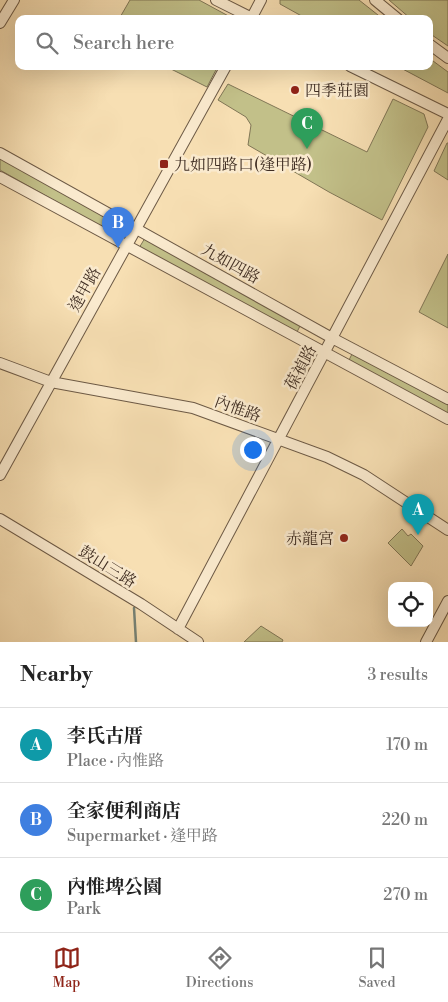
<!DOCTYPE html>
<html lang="en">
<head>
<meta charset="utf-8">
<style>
	body { margin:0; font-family:"Libre Bodoni","Noto Serif TC",serif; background:#f6f6f6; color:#222 }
	.controls { position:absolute; right:15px; bottom:15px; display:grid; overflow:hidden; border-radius:10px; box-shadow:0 5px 20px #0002 }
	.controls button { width:45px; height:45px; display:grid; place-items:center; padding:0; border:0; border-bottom:1px solid #e0e0e0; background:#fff; color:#222; font:25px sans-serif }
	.you { position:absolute; left:252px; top:449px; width:18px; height:18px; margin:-12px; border:4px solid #fff; border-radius:50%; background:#1a73e8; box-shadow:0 0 0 8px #1a73e833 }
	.badge { display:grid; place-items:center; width:32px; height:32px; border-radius:50%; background:#8f2418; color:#fff; font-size:16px; font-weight:700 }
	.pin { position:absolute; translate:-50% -41px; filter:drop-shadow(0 1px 2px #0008) }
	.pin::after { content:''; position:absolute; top:26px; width:18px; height:15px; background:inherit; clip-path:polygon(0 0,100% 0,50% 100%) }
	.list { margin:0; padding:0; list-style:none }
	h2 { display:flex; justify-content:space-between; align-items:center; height:65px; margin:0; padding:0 20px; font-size:21px }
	h2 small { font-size:16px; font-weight:400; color:#767676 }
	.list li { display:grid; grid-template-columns:32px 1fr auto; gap:15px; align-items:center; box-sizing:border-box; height:75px; padding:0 20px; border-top:1px solid #e0e0e0 }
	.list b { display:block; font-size:19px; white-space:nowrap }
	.list p { margin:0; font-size:16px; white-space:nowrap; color:#767676 }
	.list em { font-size:16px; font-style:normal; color:#767676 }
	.icon { flex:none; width:28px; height:28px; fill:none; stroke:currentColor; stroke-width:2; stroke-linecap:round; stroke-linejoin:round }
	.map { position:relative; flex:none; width:448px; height:642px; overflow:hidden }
	.search { position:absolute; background:#fff; box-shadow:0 5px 20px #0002; left:15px; right:15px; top:15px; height:55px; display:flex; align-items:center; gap:12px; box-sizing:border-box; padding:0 18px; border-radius:10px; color:#767676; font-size:19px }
	.sheet { height:290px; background:#fff }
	nav { display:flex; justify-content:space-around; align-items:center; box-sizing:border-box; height:70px; border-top:1px solid #e0e0e0; background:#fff; font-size:14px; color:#767676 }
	nav a { display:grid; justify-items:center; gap:2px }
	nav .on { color:#8f2418 }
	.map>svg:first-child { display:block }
</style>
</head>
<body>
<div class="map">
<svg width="448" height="642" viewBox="0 0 448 642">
	<rect width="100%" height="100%" fill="#f7dfb3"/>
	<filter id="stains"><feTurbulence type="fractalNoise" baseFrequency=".004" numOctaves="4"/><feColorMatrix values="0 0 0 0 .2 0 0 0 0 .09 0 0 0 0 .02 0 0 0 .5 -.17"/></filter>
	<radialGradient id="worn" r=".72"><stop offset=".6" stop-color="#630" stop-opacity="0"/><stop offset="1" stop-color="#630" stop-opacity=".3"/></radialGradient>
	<path fill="#c2c089" stroke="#807656" d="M130,0H199L234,19H119Z
		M280,0H359L383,19H307L280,4Z
		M389,0H448V46L429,33V19H411Z
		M429,58L448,72V93L397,66H429Z
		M165,66H218L207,87Z
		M228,84L367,152L393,99L424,114L428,127L382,220L329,192L248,145L251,125L246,117L218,100Z
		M447,143H448V180L434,171Z
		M0,158L117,224L112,233L0,170Z
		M145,238L301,324L296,334L139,248Z
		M448,254V328L419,312Z
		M352,354L448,405V415L348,362Z
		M402,529L408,536L411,534L423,546L411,566L388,543Z
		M261,626L283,640L282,642H244Z"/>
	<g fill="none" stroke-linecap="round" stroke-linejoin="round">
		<path stroke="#778376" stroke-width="2.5" d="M134,608L136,642"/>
		<defs>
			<path id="minor" d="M216,0L254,19
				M375,0L398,19
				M251,19L261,0
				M0,23L14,0
				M429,44L448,58
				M350,66L448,114
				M0,153L332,338L448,399
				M0,177L448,419
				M0,363L51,382L193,408L327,457L364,475L448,530
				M0,475L226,66
				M0,519L141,604L198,642
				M178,629L448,119
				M426,642L448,601"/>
		</defs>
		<use href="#minor" stroke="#6d5a46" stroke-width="12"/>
		<use href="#minor" stroke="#faeace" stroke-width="10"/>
	</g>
	<g fill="#8f2418" stroke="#faeace" stroke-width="2">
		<circle cx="295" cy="90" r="5"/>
		<rect x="159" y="159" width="10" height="10" rx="2.5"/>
		<circle cx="344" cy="538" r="5"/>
	</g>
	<g text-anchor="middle" stroke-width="5" stroke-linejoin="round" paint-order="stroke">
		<g font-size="16" fill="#3f2d22" stroke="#faeace" text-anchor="start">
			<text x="305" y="96">四季莊園</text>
			<text x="174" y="170">九如四路口(逢甲路)</text>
			<text x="334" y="544" text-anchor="end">赤龍宮</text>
		</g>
		<g font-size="16" fill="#3f2d22" stroke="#faeace">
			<text transform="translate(231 263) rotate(29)" y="6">九如四路</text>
			<text transform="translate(84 289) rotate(-61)" y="6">逢甲路</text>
			<text transform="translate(300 367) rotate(-62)" y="6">葆禎路</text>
			<text transform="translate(238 408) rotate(20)" y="6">內惟路</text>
			<text transform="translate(108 566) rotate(32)" y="6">鼓山三路</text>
		</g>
	</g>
	<rect width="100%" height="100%" filter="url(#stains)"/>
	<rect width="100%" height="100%" fill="url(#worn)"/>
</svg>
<div class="controls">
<button><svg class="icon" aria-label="locate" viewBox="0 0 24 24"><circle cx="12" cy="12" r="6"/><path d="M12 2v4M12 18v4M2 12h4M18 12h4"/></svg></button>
</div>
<div class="you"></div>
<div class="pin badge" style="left:418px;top:535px;background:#0f9aa8">A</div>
<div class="pin badge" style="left:118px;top:248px;background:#3f7fe0">B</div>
<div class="pin badge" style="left:307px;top:149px;background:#2e9e5b">C</div>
<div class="search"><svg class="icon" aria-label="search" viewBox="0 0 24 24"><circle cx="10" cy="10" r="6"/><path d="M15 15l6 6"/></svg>Search here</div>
</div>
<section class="sheet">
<h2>Nearby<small>3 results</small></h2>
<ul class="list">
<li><span class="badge" style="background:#0f9aa8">A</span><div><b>李氏古厝</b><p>Place · 內惟路</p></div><em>170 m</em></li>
<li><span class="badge" style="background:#3f7fe0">B</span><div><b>全家便利商店</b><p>Supermarket · 逢甲路</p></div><em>220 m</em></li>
<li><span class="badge" style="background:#2e9e5b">C</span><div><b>內惟埤公園</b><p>Park</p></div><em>270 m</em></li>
</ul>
</section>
<nav>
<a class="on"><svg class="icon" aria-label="map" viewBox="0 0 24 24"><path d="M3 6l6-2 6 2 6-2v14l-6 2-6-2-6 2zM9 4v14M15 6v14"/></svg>Map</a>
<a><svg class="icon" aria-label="directions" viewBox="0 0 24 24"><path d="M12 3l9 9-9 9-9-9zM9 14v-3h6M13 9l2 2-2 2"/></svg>Directions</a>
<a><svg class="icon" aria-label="saved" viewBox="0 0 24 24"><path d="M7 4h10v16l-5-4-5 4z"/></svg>Saved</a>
</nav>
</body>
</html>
